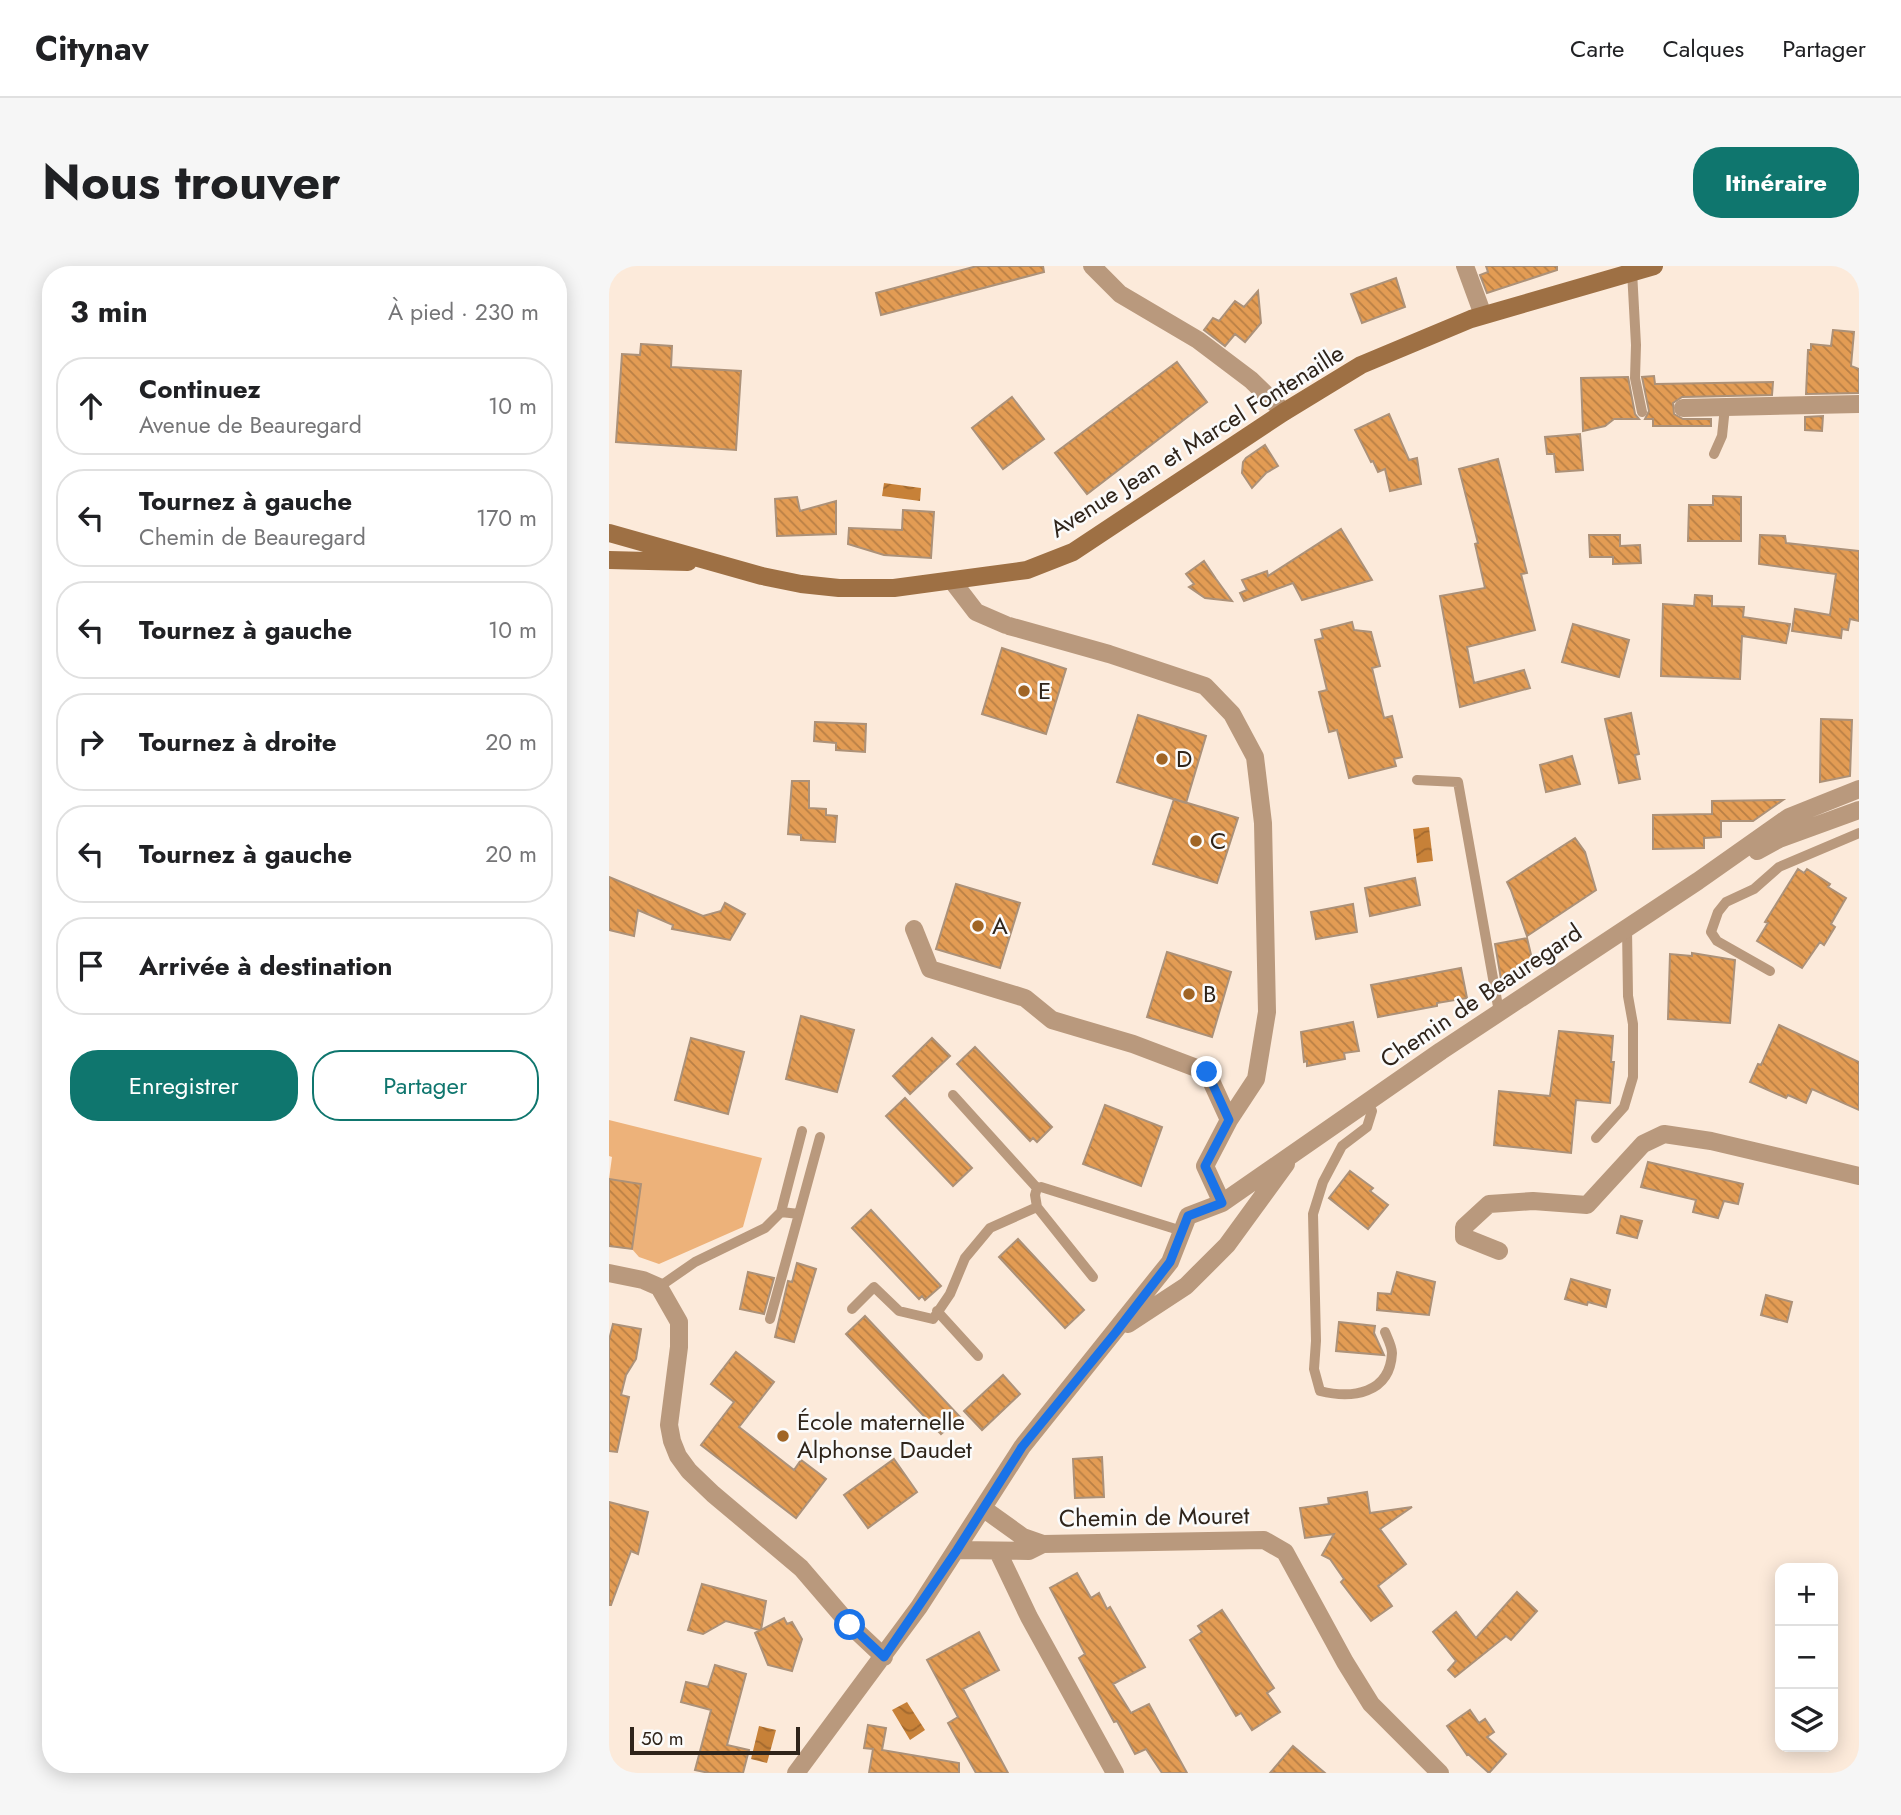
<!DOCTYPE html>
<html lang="fr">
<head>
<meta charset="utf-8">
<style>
	body { margin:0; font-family:Jost,sans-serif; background:#f6f6f6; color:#202124 }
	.controls { position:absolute; right:21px; bottom:21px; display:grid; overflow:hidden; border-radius:14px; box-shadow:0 4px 18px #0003 }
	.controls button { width:63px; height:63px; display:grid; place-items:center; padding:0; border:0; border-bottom:2px solid #e0e0e0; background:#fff; color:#202124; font:35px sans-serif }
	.scale { position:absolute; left:21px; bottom:18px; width:170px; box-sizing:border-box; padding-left:7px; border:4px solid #2f241a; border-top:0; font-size:19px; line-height:24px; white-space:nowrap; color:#2f241a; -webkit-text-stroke:5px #fbfbfb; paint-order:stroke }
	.stop { position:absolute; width:21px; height:21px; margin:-16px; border:5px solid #1a73e8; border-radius:50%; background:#fff }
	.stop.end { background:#1a73e8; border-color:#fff; box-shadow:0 2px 7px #0008 }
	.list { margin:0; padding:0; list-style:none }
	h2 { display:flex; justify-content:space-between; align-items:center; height:91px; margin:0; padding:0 28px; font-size:30px }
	h2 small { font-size:23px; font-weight:400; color:#757577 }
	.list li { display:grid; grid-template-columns:46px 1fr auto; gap:21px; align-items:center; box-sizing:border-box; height:98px; margin:0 14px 14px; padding:0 14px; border:2px solid #e0e0e0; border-radius:28px }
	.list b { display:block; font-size:26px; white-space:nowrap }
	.list p { margin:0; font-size:23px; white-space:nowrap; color:#757577 }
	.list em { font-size:23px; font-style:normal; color:#757577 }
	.actions { display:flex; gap:14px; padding:21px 28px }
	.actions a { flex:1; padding:16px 0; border:2px solid #0f766e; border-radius:28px; text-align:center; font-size:24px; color:#0f766e }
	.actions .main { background:#0f766e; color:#fff }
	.icon { flex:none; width:38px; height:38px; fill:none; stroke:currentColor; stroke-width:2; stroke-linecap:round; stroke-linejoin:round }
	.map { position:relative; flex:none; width:1250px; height:1507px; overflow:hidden; border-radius:28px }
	header { display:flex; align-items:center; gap:42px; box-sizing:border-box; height:98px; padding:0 35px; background:#fff; border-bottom:2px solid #e0e0e0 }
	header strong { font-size:33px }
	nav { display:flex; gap:38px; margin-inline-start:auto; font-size:24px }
	.intro { display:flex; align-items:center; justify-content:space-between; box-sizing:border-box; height:168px; padding:0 42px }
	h1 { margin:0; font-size:49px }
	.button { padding:18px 32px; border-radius:28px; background:#0f766e; color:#fff; font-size:24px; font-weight:700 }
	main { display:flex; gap:42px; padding:0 42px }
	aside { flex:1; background:#fff; border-radius:28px; box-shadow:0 4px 18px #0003 }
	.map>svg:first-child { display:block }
</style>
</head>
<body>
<header>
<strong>Citynav</strong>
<nav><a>Carte</a><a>Calques</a><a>Partager</a></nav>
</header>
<div class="intro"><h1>Nous trouver</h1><a class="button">Itinéraire</a></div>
<main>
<aside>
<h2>3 min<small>À pied · 230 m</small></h2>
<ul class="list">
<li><svg class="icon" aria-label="ahead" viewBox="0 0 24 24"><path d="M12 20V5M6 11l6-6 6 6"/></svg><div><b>Continuez</b><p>Avenue de Beauregard</p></div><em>10 m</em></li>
<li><svg class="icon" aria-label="left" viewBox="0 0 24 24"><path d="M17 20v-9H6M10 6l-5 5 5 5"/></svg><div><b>Tournez à gauche</b><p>Chemin de Beauregard</p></div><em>170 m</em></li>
<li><svg class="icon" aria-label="left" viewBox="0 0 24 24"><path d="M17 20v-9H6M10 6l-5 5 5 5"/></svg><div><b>Tournez à gauche</b></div><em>10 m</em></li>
<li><svg class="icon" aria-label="right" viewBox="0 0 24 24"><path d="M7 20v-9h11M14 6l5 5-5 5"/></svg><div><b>Tournez à droite</b></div><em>20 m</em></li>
<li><svg class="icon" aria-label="left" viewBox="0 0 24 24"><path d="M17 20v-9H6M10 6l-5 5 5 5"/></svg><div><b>Tournez à gauche</b></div><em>20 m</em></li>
<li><svg class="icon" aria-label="arrive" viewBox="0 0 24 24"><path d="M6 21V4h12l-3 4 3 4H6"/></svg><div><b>Arrivée à destination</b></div></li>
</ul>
<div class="actions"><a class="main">Enregistrer</a><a>Partager</a></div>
</aside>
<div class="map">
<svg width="1250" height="1507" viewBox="0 0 1250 1507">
	<defs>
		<pattern id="water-waves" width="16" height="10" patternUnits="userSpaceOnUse" patternTransform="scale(1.75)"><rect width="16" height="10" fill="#c78138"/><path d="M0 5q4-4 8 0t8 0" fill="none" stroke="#a2692e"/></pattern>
		<pattern id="building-back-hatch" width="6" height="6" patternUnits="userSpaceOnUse" patternTransform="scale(1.75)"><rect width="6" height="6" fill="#e39c54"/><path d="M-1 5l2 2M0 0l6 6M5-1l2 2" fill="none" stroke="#b87f45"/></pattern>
	</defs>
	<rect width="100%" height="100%" fill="#fceada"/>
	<path fill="#edb27a" d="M0,854L153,892L134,961L50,998L30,991L23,983L32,918L0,913L3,891L0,890Z"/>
	<path fill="url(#water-waves)" d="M275,217L312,222L311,235L273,230Z
		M820,561L824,595L808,597L804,563Z
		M298,1436L316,1464L301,1474L283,1444Z
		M150,1460L167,1464L158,1497L142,1493Z"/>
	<path fill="url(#building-back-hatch)" stroke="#ac9178" stroke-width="2" d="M368,0H434L435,6L272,49L267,27Z
		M877,0H948V4L878,27L871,9L879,6Z
		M787,12L796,41L753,57L742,28Z
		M649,25L652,57L636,76L626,68L616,80L595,64L604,52L610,55L626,35L635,41Z
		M1224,64L1245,66L1242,100L1250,103V127L1197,128L1199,84H1202V78L1222,80Z
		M32,78L63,80L62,101L132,105L127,184L7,176L13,88L31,89Z
		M568,96L598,136L478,228L446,187Z
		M1045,110L1046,118L1164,116L1163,129L1073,131L1064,137L1065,148L1074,153H1102V160H1044V153H1036L1040,145L1033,111Z
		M1019,111L1026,148L1030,153H1005L996,160L974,165L972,112Z
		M403,131L435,173L394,203L363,162Z
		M780,148L800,194L808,192L812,218L781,225L776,203L769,206L764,195L762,196L746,164Z
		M1214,150L1213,165L1196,164V151Z
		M971,168L974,204L947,206L945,188H938L936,171Z
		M656,179L669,200L657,207L643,222L633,207L634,196L637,192Z
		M889,193L918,307L912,308L926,364L858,381L865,417L915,404L921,422L851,441L831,330L876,322L866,278L869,277L850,203Z
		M1104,230L1132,231V275H1079L1080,239H1104Z
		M188,231L191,245L227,235V268L168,270L166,233Z
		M294,244L325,246L322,292L275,289L239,278L240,262L293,264Z
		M732,263L763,314L693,334L684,317L635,335L631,327L638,324L633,314L658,305L659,310Z
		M980,269H1011V280L1031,279L1032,297L1004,298V291H981Z
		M1151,269L1176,270L1177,277L1250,285V355L1241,353L1239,364L1233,363L1232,372L1183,365L1186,343L1221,349L1227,308L1150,298Z
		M595,295L607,313L623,335L596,332L580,321L585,318L577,308Z
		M1086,329L1103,330V340L1135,341L1134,351L1181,358L1177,377L1133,370L1131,413L1052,410L1054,338L1085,340Z
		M743,356L745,364L762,366L771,400L763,402L775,452L783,450L793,491L785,493L787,500L740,512L728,464L720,466L710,426L718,424L706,374L714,372L712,364Z
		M964,358L1020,374L1010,411L953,396Z
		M393,382L457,403L437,468L373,448Z
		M1022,447L1030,488L1026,489L1031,513L1010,517L996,453Z
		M529,449L597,470L577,537L508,516Z
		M1212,453L1243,454L1241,510L1211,516Z
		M206,456L257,458L256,486L227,484V477L205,475Z
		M963,490L971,518L937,526L931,499Z
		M183,515H200V542L217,543V549L228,550L226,576L192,574V569L179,568Z
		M565,533L629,552L608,617L544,598Z
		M1174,534L1144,555H1112V571L1095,572V582L1044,583V549L1103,548V535Z
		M966,572L976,586L987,624L918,670L902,624L898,616Z
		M1189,603L1195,607L1198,603L1221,618L1219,621L1237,632L1222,658L1226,661L1215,679L1211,676L1193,702L1148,675L1159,657L1156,656Z
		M0,611L94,650L112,645L116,637L136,648L121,674L63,663L64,659L29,644L25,670L0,664Z
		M806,612L811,639L761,650L756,622Z
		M347,618L411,637L391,702L327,683Z
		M744,638L748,666L707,673L702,646Z
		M918,672L925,701L903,717L902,711L892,713L886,678Z
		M558,686L622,706L603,771L538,751Z
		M1083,687L1126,694L1121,757L1059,753L1061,688L1083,690Z
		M852,702L858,732L828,737V740L769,751L762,719Z
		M192,750L245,764L228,826L177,813Z
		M744,756L750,785L735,787L736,793L698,800V795L695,796L692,766Z
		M1170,759L1250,796V844L1203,823L1197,837L1179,829L1177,832L1141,816L1149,798L1152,799Z
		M950,765L1004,770L1002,796H1005L1001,837L967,834L962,887L885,879L890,825L941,830Z
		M82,772L135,786L119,848L66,834Z
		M323,772L341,790L301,828L284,810Z
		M366,781L443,861L428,876L424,872L421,875L348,798Z
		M296,832L363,902L344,920L277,850Z
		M496,839L553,861L532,920L474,898Z
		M1039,896L1134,918L1129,938L1115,935L1109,952L1084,946L1087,934L1032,921Z
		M741,905L764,922L761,925L779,939L759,963L720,932Z
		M0,913L32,918L23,983L0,980Z
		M262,944L332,1020L316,1034L313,1030L310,1033L243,962Z
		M1012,950L1033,955L1028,972L1008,967Z
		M409,973L475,1044L456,1062L390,991Z
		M188,997L207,1003L185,1076L166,1071L179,1015L183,1016Z
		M139,1006L165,1012L155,1048L131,1043Z
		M788,1006L826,1016L820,1049L768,1044L769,1027L782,1028Z
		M962,1013L1001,1024L997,1041L979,1036L978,1039L956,1033Z
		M1157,1029L1183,1036L1178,1056L1152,1049Z
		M256,1050L351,1151L332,1168L237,1068Z
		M730,1056L766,1060L765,1067L775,1089L727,1085Z
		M4,1058L32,1063L27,1093L17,1109L12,1129L20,1131L8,1186L0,1185V1074Z
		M127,1086L165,1116L130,1161L185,1204L192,1194L217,1213L187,1252L92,1179L125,1136L102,1118Z
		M394,1109L411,1128L373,1164L355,1145Z
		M493,1191L495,1231L466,1232L464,1193Z
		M285,1193L308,1226L259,1262L235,1229Z
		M758,1226L761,1247L803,1241L771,1263L797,1298L769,1320L783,1340L762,1355L732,1316L735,1313L721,1293L713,1289L725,1268L696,1272L691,1242L720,1238L719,1232Z
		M0,1236L39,1246L29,1288L22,1285L2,1339H0Z
		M468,1307L482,1332L490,1327L498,1343L501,1341L536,1401L504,1418L522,1447L540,1438L578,1507H553L537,1483L526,1488L508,1455L505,1456L470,1392L476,1388L441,1322Z
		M93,1318L157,1335L152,1364L175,1352L178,1358L183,1356L193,1373L183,1405L159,1399L146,1367L151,1364L117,1355L94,1368L79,1364Z
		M908,1326L928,1345L902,1374L897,1370L846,1411L839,1404L847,1395L824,1366L847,1346L867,1372Z
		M613,1344L665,1422L658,1427L671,1446L643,1464L632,1447L627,1450L581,1374L593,1366L589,1360Z
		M370,1366L390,1404L354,1423L399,1507H367L339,1457L349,1451L318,1394Z
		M106,1399L137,1408L118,1479L140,1484L134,1507H100L86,1504L102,1444L72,1436L77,1416L99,1421Z
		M861,1444L870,1457L876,1453L885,1466L878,1471L897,1488L880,1507L859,1488L858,1489L838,1460Z
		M259,1459L277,1462L273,1484L350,1497V1507H260L264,1483L255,1482Z
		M684,1480L716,1507H661Z"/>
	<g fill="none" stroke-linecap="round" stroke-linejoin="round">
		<path stroke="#b9997d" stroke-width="10" d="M1023,5L1027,79L1026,112L1033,146
			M1105,188L1113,170L1116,141
			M808,514L849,516L890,746
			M1161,705L1108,675L1102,666L1109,646L1117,636L1145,623L1170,601L1250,567
			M344,829L428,922
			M758,836L763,845L758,861L733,880L714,916L704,948L707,1075L705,1103L711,1125C743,1133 781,1128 783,1087C783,1081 779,1073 776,1066
			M987,872L1015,841L1024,811V758L1019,730L1018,662
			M172,946L193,865
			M484,1011L428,941L426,929L428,922L432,921L573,965
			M50,1021L86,996L156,962L172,946L190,948L211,871
			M243,1043L265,1021L290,1045L324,1053L341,1028L356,992L381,962L428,941
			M328,1045L369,1090
			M161,1053L190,948"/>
		<path stroke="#b9997d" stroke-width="18" d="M483,0L511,28L589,74L642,114L675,146
			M856,0L874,49
			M1074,142L1250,138
			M344,316L367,346L397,359
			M400,360L500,388L596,420L623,448L646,491L654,557L658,746L647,813L620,854L596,900L613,937
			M1148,585L1170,573L1250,544
			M305,663L321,703L416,732L443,754L524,778L598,806L620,854
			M890,985L855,971V961L880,938L924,935L978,939L1034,878L1055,868L1102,875L1250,910
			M0,1007L34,1014L50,1021L70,1056V1081L60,1159L63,1175L69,1190L80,1205L104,1228L192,1302L241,1359L275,1391
			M519,1058L577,1020L618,979L677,898
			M375,1243L414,1271L434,1278L655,1274L676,1286L736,1396L762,1438L831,1507
			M348,1284L420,1285L434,1278
			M389,1286L420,1351L506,1507
			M187,1507L310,1341L413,1181L561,996L579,950L613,937L832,785L1089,615L1180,551L1250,523"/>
		<path stroke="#9e7044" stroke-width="18" d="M0,267L153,310L192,318L230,322H285L418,304L464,286L675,146L752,99L862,53L1045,0
			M0,294L79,296"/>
	</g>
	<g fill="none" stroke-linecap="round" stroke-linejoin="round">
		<path stroke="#1a73e8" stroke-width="9" d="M241,1359L275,1391L348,1284L413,1181L507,1066L561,996L579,950L613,937L596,900L620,854L598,806"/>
	</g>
	<g fill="#a06525" stroke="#fbfbfb" stroke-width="2.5">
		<circle cx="415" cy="425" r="7"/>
		<circle cx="553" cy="493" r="7"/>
		<circle cx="587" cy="575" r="7"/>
		<circle cx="369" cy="660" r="7"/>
		<circle cx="580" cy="728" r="7"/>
		<circle cx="174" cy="1170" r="7"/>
	</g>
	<g text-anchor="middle" stroke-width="5" stroke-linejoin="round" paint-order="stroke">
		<g font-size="24" fill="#2f241a" stroke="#fbfbfb">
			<text transform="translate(588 175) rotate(-32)" y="8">Avenue Jean et Marcel Fontenaille</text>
			<text transform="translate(872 730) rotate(-34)" y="8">Chemin de Beauregard</text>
			<text transform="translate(545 1251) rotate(-1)" y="8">Chemin de Mouret</text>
		</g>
		<g font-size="24" fill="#2f241a" stroke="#fbfbfb" text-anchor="start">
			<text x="429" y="433">E</text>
			<text x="567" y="501">D</text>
			<text x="601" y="583">C</text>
			<text x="383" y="668">A</text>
			<text x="594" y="736">B</text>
			<text x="188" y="1164">École maternelle<tspan x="188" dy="28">Alphonse Daudet</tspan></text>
		</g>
	</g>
</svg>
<div class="controls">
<button>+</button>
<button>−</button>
<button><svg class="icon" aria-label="layers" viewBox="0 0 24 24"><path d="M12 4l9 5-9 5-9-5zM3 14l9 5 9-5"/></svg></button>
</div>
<div class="scale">50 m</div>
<div class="stop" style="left:241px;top:1359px"></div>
<div class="stop end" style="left:598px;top:806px"></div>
</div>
</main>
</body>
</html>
